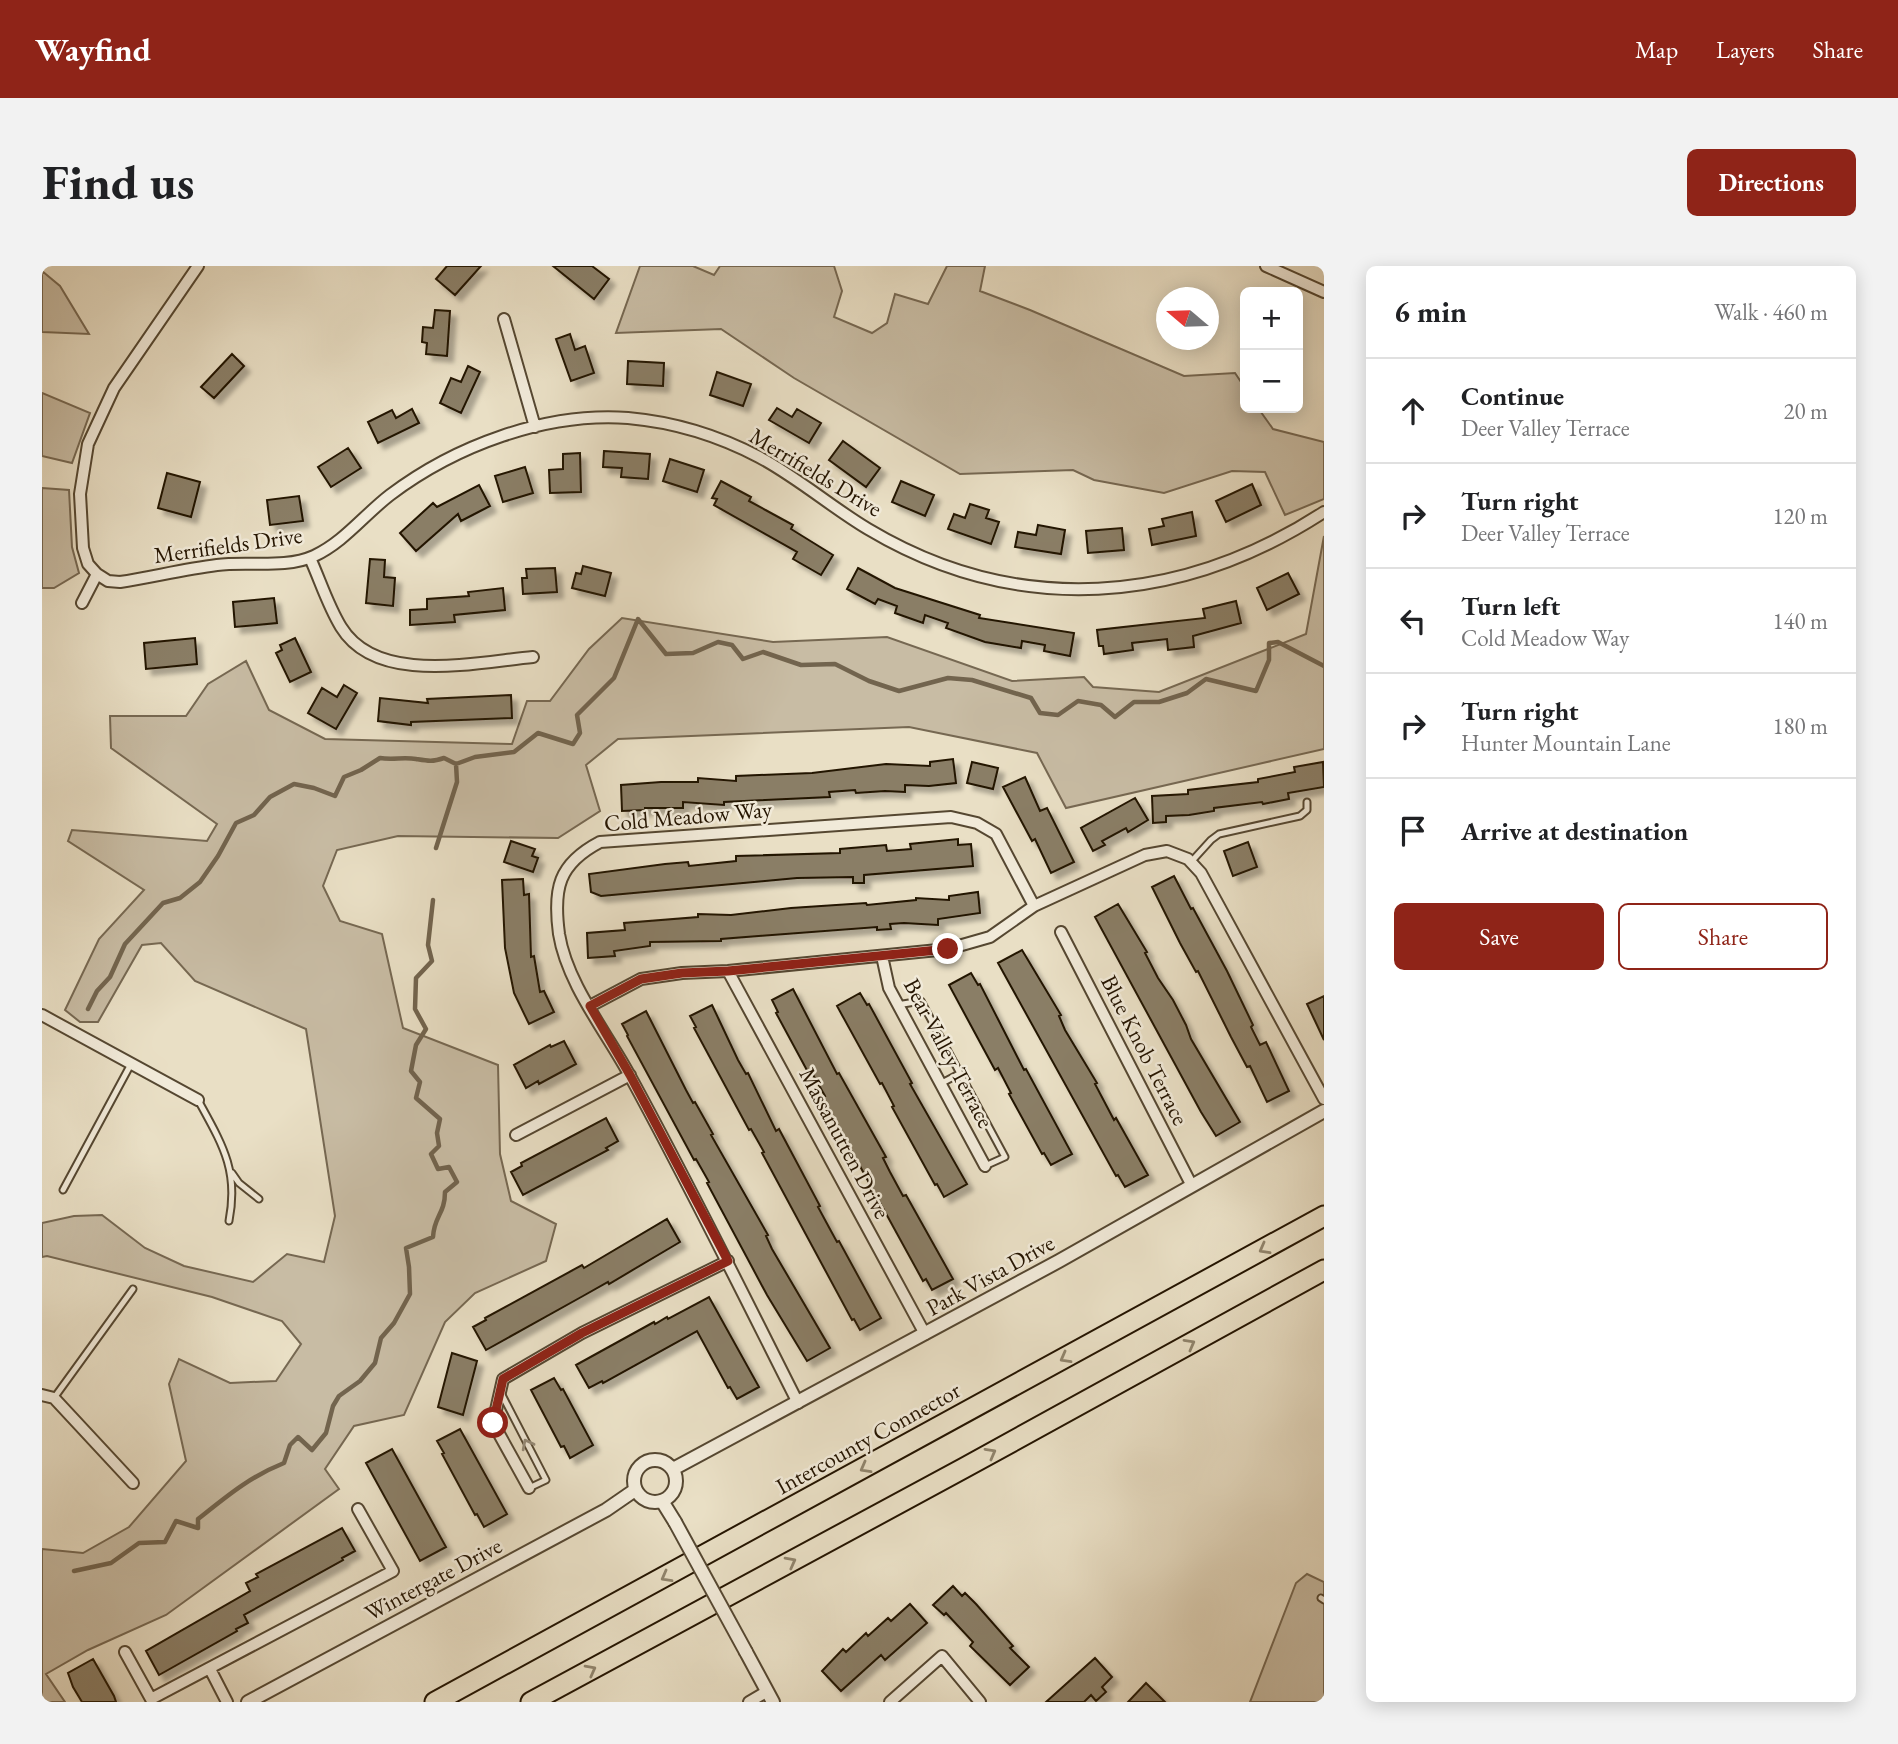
<!DOCTYPE html>
<html lang="en">
<head>
<meta charset="utf-8">
<style>
	body { margin:0; font-family:"EB Garamond",serif; background:#f2f2f2; color:#202124 }
	.controls { position:absolute; right:21px; top:21px; display:grid; overflow:hidden; border-radius:10px; box-shadow:0 4px 18px #0003 }
	.controls button { width:63px; height:63px; display:grid; place-items:center; padding:0; border:0; border-bottom:2px solid #e0e0e0; background:#fff; color:#202124; font:35px sans-serif }
	.compass { position:absolute; left:1114px; top:21px; width:63px; height:63px; border-radius:50%; background:#fff; box-shadow:0 4px 18px #0003; rotate:289deg }
	.stop { position:absolute; width:21px; height:21px; margin:-16px; border:5px solid #8f2418; border-radius:50%; background:#fff }
	.stop.end { background:#8f2418; border-color:#fff; box-shadow:0 2px 7px #0008 }
	.list { margin:0; padding:0; list-style:none }
	h2 { display:flex; justify-content:space-between; align-items:center; height:91px; margin:0; padding:0 28px; font-size:30px }
	h2 small { font-size:23px; font-weight:400; color:#757577 }
	.list li { display:grid; grid-template-columns:46px 1fr auto; gap:21px; align-items:center; box-sizing:border-box; height:105px; padding:0 28px; border-top:2px solid #e0e0e0 }
	.list b { display:block; font-size:26px; white-space:nowrap }
	.list p { margin:0; font-size:23px; white-space:nowrap; color:#757577 }
	.list em { font-size:23px; font-style:normal; color:#757577 }
	.actions { display:flex; gap:14px; padding:21px 28px }
	.actions a { flex:1; padding:16px 0; border:2px solid #8f2418; border-radius:10px; text-align:center; font-size:24px; color:#8f2418 }
	.actions .main { background:#8f2418; color:#fff }
	.icon { flex:none; width:38px; height:38px; fill:none; stroke:currentColor; stroke-width:2; stroke-linecap:round; stroke-linejoin:round }
	.map { position:relative; flex:none; width:1282px; height:1436px; overflow:hidden; border-radius:10px }
	header { display:flex; align-items:center; gap:42px; box-sizing:border-box; height:98px; padding:0 35px; background:#8f2418; color:#fff }
	header strong { font-size:33px }
	nav { display:flex; gap:38px; margin-inline-start:auto; font-size:24px }
	.intro { display:flex; align-items:center; justify-content:space-between; box-sizing:border-box; height:168px; padding:0 42px }
	h1 { margin:0; font-size:49px }
	.button { padding:18px 32px; border-radius:10px; background:#8f2418; color:#fff; font-size:24px; font-weight:700 }
	main { display:flex; gap:42px; padding:0 42px }
	aside { flex:1; background:#fff; border-radius:10px; box-shadow:0 4px 18px #0003 }
	.map>svg:first-child { display:block }
</style>
</head>
<body>
<header>
<strong>Wayfind</strong>
<nav><a>Map</a><a>Layers</a><a>Share</a></nav>
</header>
<div class="intro"><h1>Find us</h1><a class="button">Directions</a></div>
<main>
<div class="map">
<svg width="1282" height="1436" viewBox="0 0 1282 1436">
	<defs>
		<filter id="shadow"><feDropShadow dx="6" dy="6" stdDeviation="2" flood-color="#0004"/></filter>
	</defs>
	<rect width="100%" height="100%" fill="#e9dfc5"/>
	<filter id="stains"><feTurbulence type="fractalNoise" baseFrequency=".00286" numOctaves="4"/><feColorMatrix values="0 0 0 0 .2 0 0 0 0 .09 0 0 0 0 .02 0 0 0 .5 -.17"/></filter>
	<radialGradient id="worn" r=".72"><stop offset=".6" stop-color="#630" stop-opacity="0"/><stop offset="1" stop-color="#630" stop-opacity=".3"/></radialGradient>
	<path fill="#c8bca4" stroke="#766852" stroke-width="2" d="M598,0H651L672,9L678,0H792L800,25L792,51L830,67L845,57L853,28L886,38L905,0H943L938,25L988,44L1142,110L1193,107L1203,122V142H1216L1231,163L1282,176V233L1243,249L1223,206L1190,205L1122,227L1052,214L1031,204L918,208L752,112L679,63L574,67Z
		M0,5L18,20L47,68L0,66Z
		M0,127L48,147L30,197L0,190Z
		M0,222L27,224L30,281L37,307L12,322H0Z
		M1282,270V483L1024,542L995,487L867,461L576,473L544,499L558,545L516,572L356,570L295,584L281,620L298,655L340,668L361,762L456,799L458,888L469,935L514,958L504,995L433,1027L403,1056L362,1149L312,1160L283,1203L297,1223L124,1349L46,1384L4,1408L23,1436H0V1283L41,1287L87,1261L144,1195L127,1118L137,1093L188,1117L234,1115L259,1078L240,1055L170,1031L5,990L0,991V957L32,950L60,949L103,982L142,1000L211,1016L245,988L282,996L293,950L264,763L153,715L119,677L100,679L56,756H38L23,744L57,673L102,624L26,575L30,564L165,575L175,558L69,482L68,450H144L166,418L204,395L227,444L283,473L470,478L485,435H508L547,383L580,352L731,376L845,371L970,415L1042,411L1051,421L1117,426L1264,368Z
		M1265,1308L1282,1316V1436H1208L1254,1317Z"/>
	<g fill="none" stroke-linecap="round" stroke-linejoin="round">
		<path stroke="#72644e" stroke-width="4.5" d="M394,582L415,516L414,498L433,491L472,486L496,467L531,478L538,467L535,449L572,412L596,353L624,388L651,387L676,376L690,379L701,393L721,386L759,399L793,398L827,415L857,425L906,412L930,414L989,432L998,447L1016,449L1036,435L1059,439L1073,451L1092,436H1117L1145,427L1164,413L1214,425L1227,394V377L1236,376L1282,400
			M46,743L55,725L68,711L83,678L121,637L138,632L158,616L176,590L194,557L212,549L228,531L252,518L272,522L293,530L302,511L319,504L338,492C350,494 362,491 374,493C386,495 390,496 402,492L414,498
			M32,1305L69,1297L97,1277L123,1276L134,1255L156,1262V1253C185,1230 207,1211 242,1197L248,1179L256,1171L270,1184L284,1167L291,1140L297,1130L318,1115L333,1097L339,1072L352,1057L368,1028L367,1001L364,982L391,971C392,950 403,948 403,926L415,916L407,901L396,903L389,888L397,880L395,867L398,853L374,832L378,816L369,805L374,779L384,763L373,743L374,712L390,695L386,679L391,634"/>
	</g>
	<path fill="#8a7e66" stroke="#241400" stroke-width="2" filter="url(#shadow)" d="M405,0H439L413,29L394,13Z
		M511,0H550L567,13L552,33Z
		M393,44L408,45L405,90L384,88L385,77L380,76L381,61L391,62Z
		M528,68L533,84L543,80L552,107L529,115L514,73Z
		M190,88L202,100L172,132L159,121Z
		M586,95L622,97L621,120L585,118Z
		M426,100L438,106L419,147L398,137L409,112L419,116Z
		M675,106L709,118L701,140L668,129Z
		M735,142L750,151L755,143L779,157L767,177L727,154Z
		M370,143L377,157L336,177L326,156L350,144L354,152Z
		M801,175L838,202L824,221L787,194Z
		M306,182L319,202L289,221L276,201Z
		M562,185L608,188L606,213L579,211L580,202L561,201Z
		M538,187L539,226L508,227L507,204L521,203V188Z
		M628,193L662,204L655,226L621,215Z
		M483,201L491,227L461,236L453,210Z
		M125,207L158,216L149,251L116,242Z
		M679,215L709,231L707,235L751,259L749,263L791,289L779,309L751,293L755,286L672,239L675,233L670,232Z
		M859,215L892,229L883,250L850,236Z
		M1210,218L1219,239L1184,256L1174,235Z
		M437,219L448,240L419,255L416,248L374,285L358,267L391,237L395,241Z
		M257,230L261,255L228,259L225,234Z
		M928,238L947,244L944,252L957,256L949,278L906,263L912,248L923,252Z
		M1150,246L1154,270L1110,279L1107,263L1122,260L1120,253Z
		M996,259L1023,264L1019,288L973,281L976,266L994,269Z
		M1080,262L1082,284L1046,287L1044,265Z
		M328,293L343,294L342,311L353,312L351,340L324,337Z
		M541,300L569,307L563,330L530,322L534,307L539,308Z
		M513,302L515,326L481,328L480,312H485L484,303Z
		M816,302L853,322L938,349L937,352L1032,367L1028,390L1002,385L1003,379L980,375L979,382L943,376L904,362L906,357L883,349L881,357L853,347L855,340L836,333L833,338L805,323Z
		M1246,307L1257,328L1225,344L1215,322Z
		M461,322L463,344L412,349L413,356L368,359V344L385,343V333L427,330L426,326Z
		M232,332L235,357L193,361L191,336Z
		M1194,335L1199,357L1151,370L1152,381L1126,384L1125,373L1090,377L1091,384L1062,388L1061,380H1057L1055,364L1163,352L1161,343Z
		M153,372L155,398L104,403L102,377Z
		M253,372L269,406L248,416L234,387L240,384L238,379Z
		M302,419L315,427L294,463L266,447L280,422L295,431Z
		M469,429L470,452L369,456V459L336,455L338,432L386,437L385,433Z
		M911,493L914,517L887,520L863,519V526L843,525L814,527L813,524L787,526L788,531L682,536V539L641,536V542H603V544L580,545L579,519L619,516H656V512L694,515V510L770,507L844,498L888,500V496Z
		M930,496L956,502L951,523L925,517Z
		M1281,496L1282,521L1246,527L1247,533L1221,538L1220,536L1172,542V545L1147,549L1124,550V556L1111,557L1110,530L1146,528V524L1216,516V513L1253,506L1252,501Z
		M983,511L998,545L1005,542L1032,596L1009,607L993,573L990,575L961,521Z
		M1093,532L1106,554L1086,566L1084,562L1060,575L1063,579L1051,585L1039,562Z
		M916,573V579L929,578L931,600L822,609V617H811V611L755,612L559,630L549,626L547,608L623,598L646,596L647,600L694,595V590L798,587V583L844,579L845,585L869,583L868,578Z
		M469,575L493,583L490,590L496,592L491,606L462,596Z
		M1206,576L1215,601L1191,610L1182,585Z
		M1132,610L1149,643L1151,642L1185,705L1211,759L1209,761L1218,779L1224,776L1247,825L1225,836L1208,800L1205,801L1189,771L1156,705L1154,706L1138,677L1110,621Z
		M481,613L482,629L487,628L489,691L492,690L498,726L502,725L512,746L487,758L472,727L463,682L460,614Z
		M936,626L938,647L896,653V659L862,657L848,658L849,663L835,664V661L679,673V675L608,676V680L572,685L573,690L546,692L545,667L583,664L582,657L656,651V648L689,649L749,642L824,637L825,639L874,634V632L907,634V630Z
		M1076,638L1105,686L1103,687L1116,712L1131,734L1144,759L1149,773L1198,856L1174,870L1159,846L1053,651Z
		M980,684L1019,749L1017,750L1023,764L1055,817L1053,818L1072,854L1074,852L1106,909L1083,921L1076,909L1074,910L956,697Z
		M929,707L936,719L938,718L982,804L984,803L1030,888L1009,899L1002,887L1000,888L967,828L969,827L956,802L953,804L907,719Z
		M751,723L795,808L797,807L844,891L841,892L848,906L861,930L864,929L911,1013L890,1024L884,1013L881,1015L780,831L783,830L770,807L767,808L734,747L736,746L730,734Z
		M818,727L825,739L827,738L870,817L868,818L925,918L902,931L895,918L893,919L850,841L852,840L840,817L838,818L795,740Z
		M1282,730V774L1265,738Z
		M670,739L696,794L704,808L706,807L734,865L737,863L778,940L776,941L789,965L795,976L797,975L839,1052L818,1064L812,1053L810,1054L720,887L722,886L709,863L707,864L652,762L654,761L648,750Z
		M604,745L644,824L651,837L653,836L671,868L669,869L726,969L724,970L730,983L788,1082L765,1095L725,1029L665,917L667,916L654,893L652,894L585,770L586,769L580,758Z
		M522,775L534,798L497,818L496,815L484,822L472,799L508,779L509,781Z
		M564,852L576,875L564,882L566,884L481,929L469,906L480,900L479,897Z
		M625,953L638,976L567,1018L566,1016L541,1030L444,1084L431,1061L444,1054L443,1052L540,999L542,1002Z
		M667,1031L717,1121L695,1133L688,1121L686,1122L655,1065L561,1117L560,1115L547,1122L534,1099L612,1056L613,1058L625,1051L626,1053Z
		M410,1087L435,1095L421,1149L396,1141Z
		M512,1112L519,1124L521,1123L551,1179L528,1192L522,1180L519,1181L489,1124Z
		M418,1163L465,1248L442,1261L435,1248L433,1249L400,1188L402,1187L395,1175Z
		M350,1183L404,1281L378,1295L324,1197Z
		M300,1262L313,1285L300,1292L301,1294L202,1349L206,1357L194,1363L195,1365L117,1409L104,1385L208,1325L204,1317L216,1311L214,1308Z
		M911,1320L920,1330L923,1327L934,1338L971,1380L968,1382L987,1401L968,1419L928,1380L931,1376L904,1347L902,1349L891,1339Z
		M868,1338L885,1357L843,1394L839,1389L799,1425L780,1405L801,1383L804,1386L824,1367L826,1370L846,1352L849,1355Z
		M1053,1392L1070,1411L1060,1421L1064,1426L1054,1435L1049,1429L1042,1436H1004Z
		M51,1393L72,1430L74,1436H40L31,1421L26,1407Z
		M1104,1417L1123,1436H1086Z"/>
	<g fill="none" stroke-linecap="round" stroke-linejoin="round">
		<defs>
			<path id="service" d="M1149,596L1169,574L1177,568L1258,550L1265,544V536
				M855,739L879,735L963,891L943,900
				M898,818L917,808
				M156,834C180,878 197,904 187,955
				M190,907L197,917L217,933
				M21,924L89,798
				M459,1127L504,1214L487,1222
				M12,1132L91,1023
				M1279,1332L1282,1334"/>
			<path id="minor" d="M1224,0L1282,26
				M462,53L493,161
				M268,292C278,314 286,340 299,361C335,420 435,396 491,391
				M55,308L66,315L78,316C110,311 143,303 175,299C206,295 243,303 272,290C302,276 322,249 348,229C413,180 503,146 586,152C631,156 677,170 717,191C755,211 789,241 826,263C975,352 1139,339 1282,246
				M40,337L55,308L46,298L41,282L38,228L46,178L72,122L156,0
				M1019,666L1150,920
				M840,690L847,722L943,900
				M686,705L883,1068
				M548,740L599,713L640,707L686,705L906,683L948,671L992,640L1103,589L1125,585L1146,593L1159,607L1282,833
				M0,749L156,834
				M474,869L588,809
				M0,1129L12,1132L91,1217
				M756,1137C701,1028 647,918 588,810C565,767 525,718 517,668C511,623 516,598 558,576L909,551L935,557L954,568L992,640
				M487,1222L451,1157L461,1113L540,1067L686,995
				M83,1386L109,1433L351,1305L316,1243
				M168,1403L185,1436
				M707,1436L724,1426
				M848,1436L900,1390L938,1436"/>
			<path id="tertiary" d="M592 1215a21 21 0 1 1 42 0a21 21 0 1 1-42 0Z
				M631,1203L1017,995L1282,845
				M620,1235L633,1256
				M704,1386L731,1436
				M206,1436L564,1244L593,1224"/>
			<path id="motorway" d="M393,1436L1282,950
				M489,1436L922,1202L1282,1004"/>
		</defs>
		<use href="#service" stroke="#554731" stroke-width="9"/>
		<use href="#minor" stroke="#554731" stroke-width="14"/>
		<use href="#tertiary" stroke="#554731" stroke-width="16"/>
		<use href="#motorway" stroke="#241400" stroke-width="23"/>
		<use href="#service" stroke="#f1ead9" stroke-width="5"/>
		<use href="#minor" stroke="#f1ead9" stroke-width="10"/>
		<use href="#tertiary" stroke="#f1ead9" stroke-width="12"/>
		<use href="#motorway" stroke="#e9dfc5" stroke-width="19"/>
		<defs>
			<path id="tertiary-bridge" d="M633,1256L704,1386"/>
		</defs>
		<use href="#tertiary-bridge" stroke="#554731" stroke-width="16" stroke-linecap="butt"/>
		<use href="#tertiary-bridge" stroke="#f1ead9" stroke-width="12"/>
	</g>
	<defs><path id="oneway-chevron" d="M-2-3.5L2.5 0L-2 3.5" fill="none" stroke-width="1.6" stroke-linecap="round" stroke-linejoin="round" transform="scale(1.75)"/></defs>
	<g stroke="#90846c">
		<use href="#oneway-chevron" transform="translate(1222 983) rotate(151)"/>
		<use href="#oneway-chevron" transform="translate(1148 1078) rotate(-29)"/>
		<use href="#oneway-chevron" transform="translate(1023 1092) rotate(151)"/>
		<use href="#oneway-chevron" transform="translate(949 1187) rotate(-29)"/>
		<use href="#oneway-chevron" transform="translate(823 1202) rotate(151)"/>
		<use href="#oneway-chevron" transform="translate(749 1296) rotate(-28)"/>
		<use href="#oneway-chevron" transform="translate(624 1311) rotate(151)"/>
		<use href="#oneway-chevron" transform="translate(549 1404) rotate(-28)"/>
	</g>
	<use stroke="#958a77" href="#oneway-chevron" transform="translate(485 1178) rotate(-117)"/>
	<g fill="none" stroke-linecap="round" stroke-linejoin="round">
		<path stroke="#8f2418" stroke-width="9" d="M451,1157L461,1113L540,1067L686,995L588,809L548,740L599,713L640,707L686,705L906,683"/>
	</g>
	<g text-anchor="middle" stroke-width="5" stroke-linejoin="round" paint-order="stroke">
		<g font-size="23" fill="#241400" stroke="#f1ead9">
			<text transform="translate(774 206) rotate(31)" y="8">Merrifields Drive</text>
			<text transform="translate(186 279) rotate(-8)" y="8">Merrifields Drive</text>
			<text transform="translate(646 550) rotate(-5)" y="8">Cold Meadow Way</text>
			<text transform="translate(1103 784) rotate(63)" y="8">Blue Knob Terrace</text>
			<text transform="translate(907 787) rotate(62)" y="8">Bear Valley Terrace</text>
			<text transform="translate(803 877) rotate(62)" y="8">Massanutten Drive</text>
			<text transform="translate(948 1009) rotate(-29)" y="8">Park Vista Drive</text>
			<text transform="translate(826 1172) rotate(-29)" y="8">Intercounty Connector</text>
			<text transform="translate(391 1313) rotate(-28)" y="8">Wintergate Drive</text>
		</g>
	</g>
	<rect width="100%" height="100%" filter="url(#stains)"/>
	<rect width="100%" height="100%" fill="url(#worn)"/>
</svg>
<div class="controls">
<button>+</button>
<button>−</button>
</div>
<svg class="compass" viewBox="-18 -18 36 36"><path d="M0-13l5 13h-10z" fill="#e53935"/><path d="M0 13l5-13h-10z" fill="#757577"/></svg>
<div class="stop" style="left:451px;top:1157px"></div>
<div class="stop end" style="left:906px;top:683px"></div>
</div>
<aside>
<h2>6 min<small>Walk · 460 m</small></h2>
<ul class="list">
<li><svg class="icon" aria-label="ahead" viewBox="0 0 24 24"><path d="M12 20V5M6 11l6-6 6 6"/></svg><div><b>Continue</b><p>Deer Valley Terrace</p></div><em>20 m</em></li>
<li><svg class="icon" aria-label="right" viewBox="0 0 24 24"><path d="M7 20v-9h11M14 6l5 5-5 5"/></svg><div><b>Turn right</b><p>Deer Valley Terrace</p></div><em>120 m</em></li>
<li><svg class="icon" aria-label="left" viewBox="0 0 24 24"><path d="M17 20v-9H6M10 6l-5 5 5 5"/></svg><div><b>Turn left</b><p>Cold Meadow Way</p></div><em>140 m</em></li>
<li><svg class="icon" aria-label="right" viewBox="0 0 24 24"><path d="M7 20v-9h11M14 6l5 5-5 5"/></svg><div><b>Turn right</b><p>Hunter Mountain Lane</p></div><em>180 m</em></li>
<li><svg class="icon" aria-label="arrive" viewBox="0 0 24 24"><path d="M6 21V4h12l-3 4 3 4H6"/></svg><div><b>Arrive at destination</b></div></li>
</ul>
<div class="actions"><a class="main">Save</a><a>Share</a></div>
</aside>
</main>
</body>
</html>
